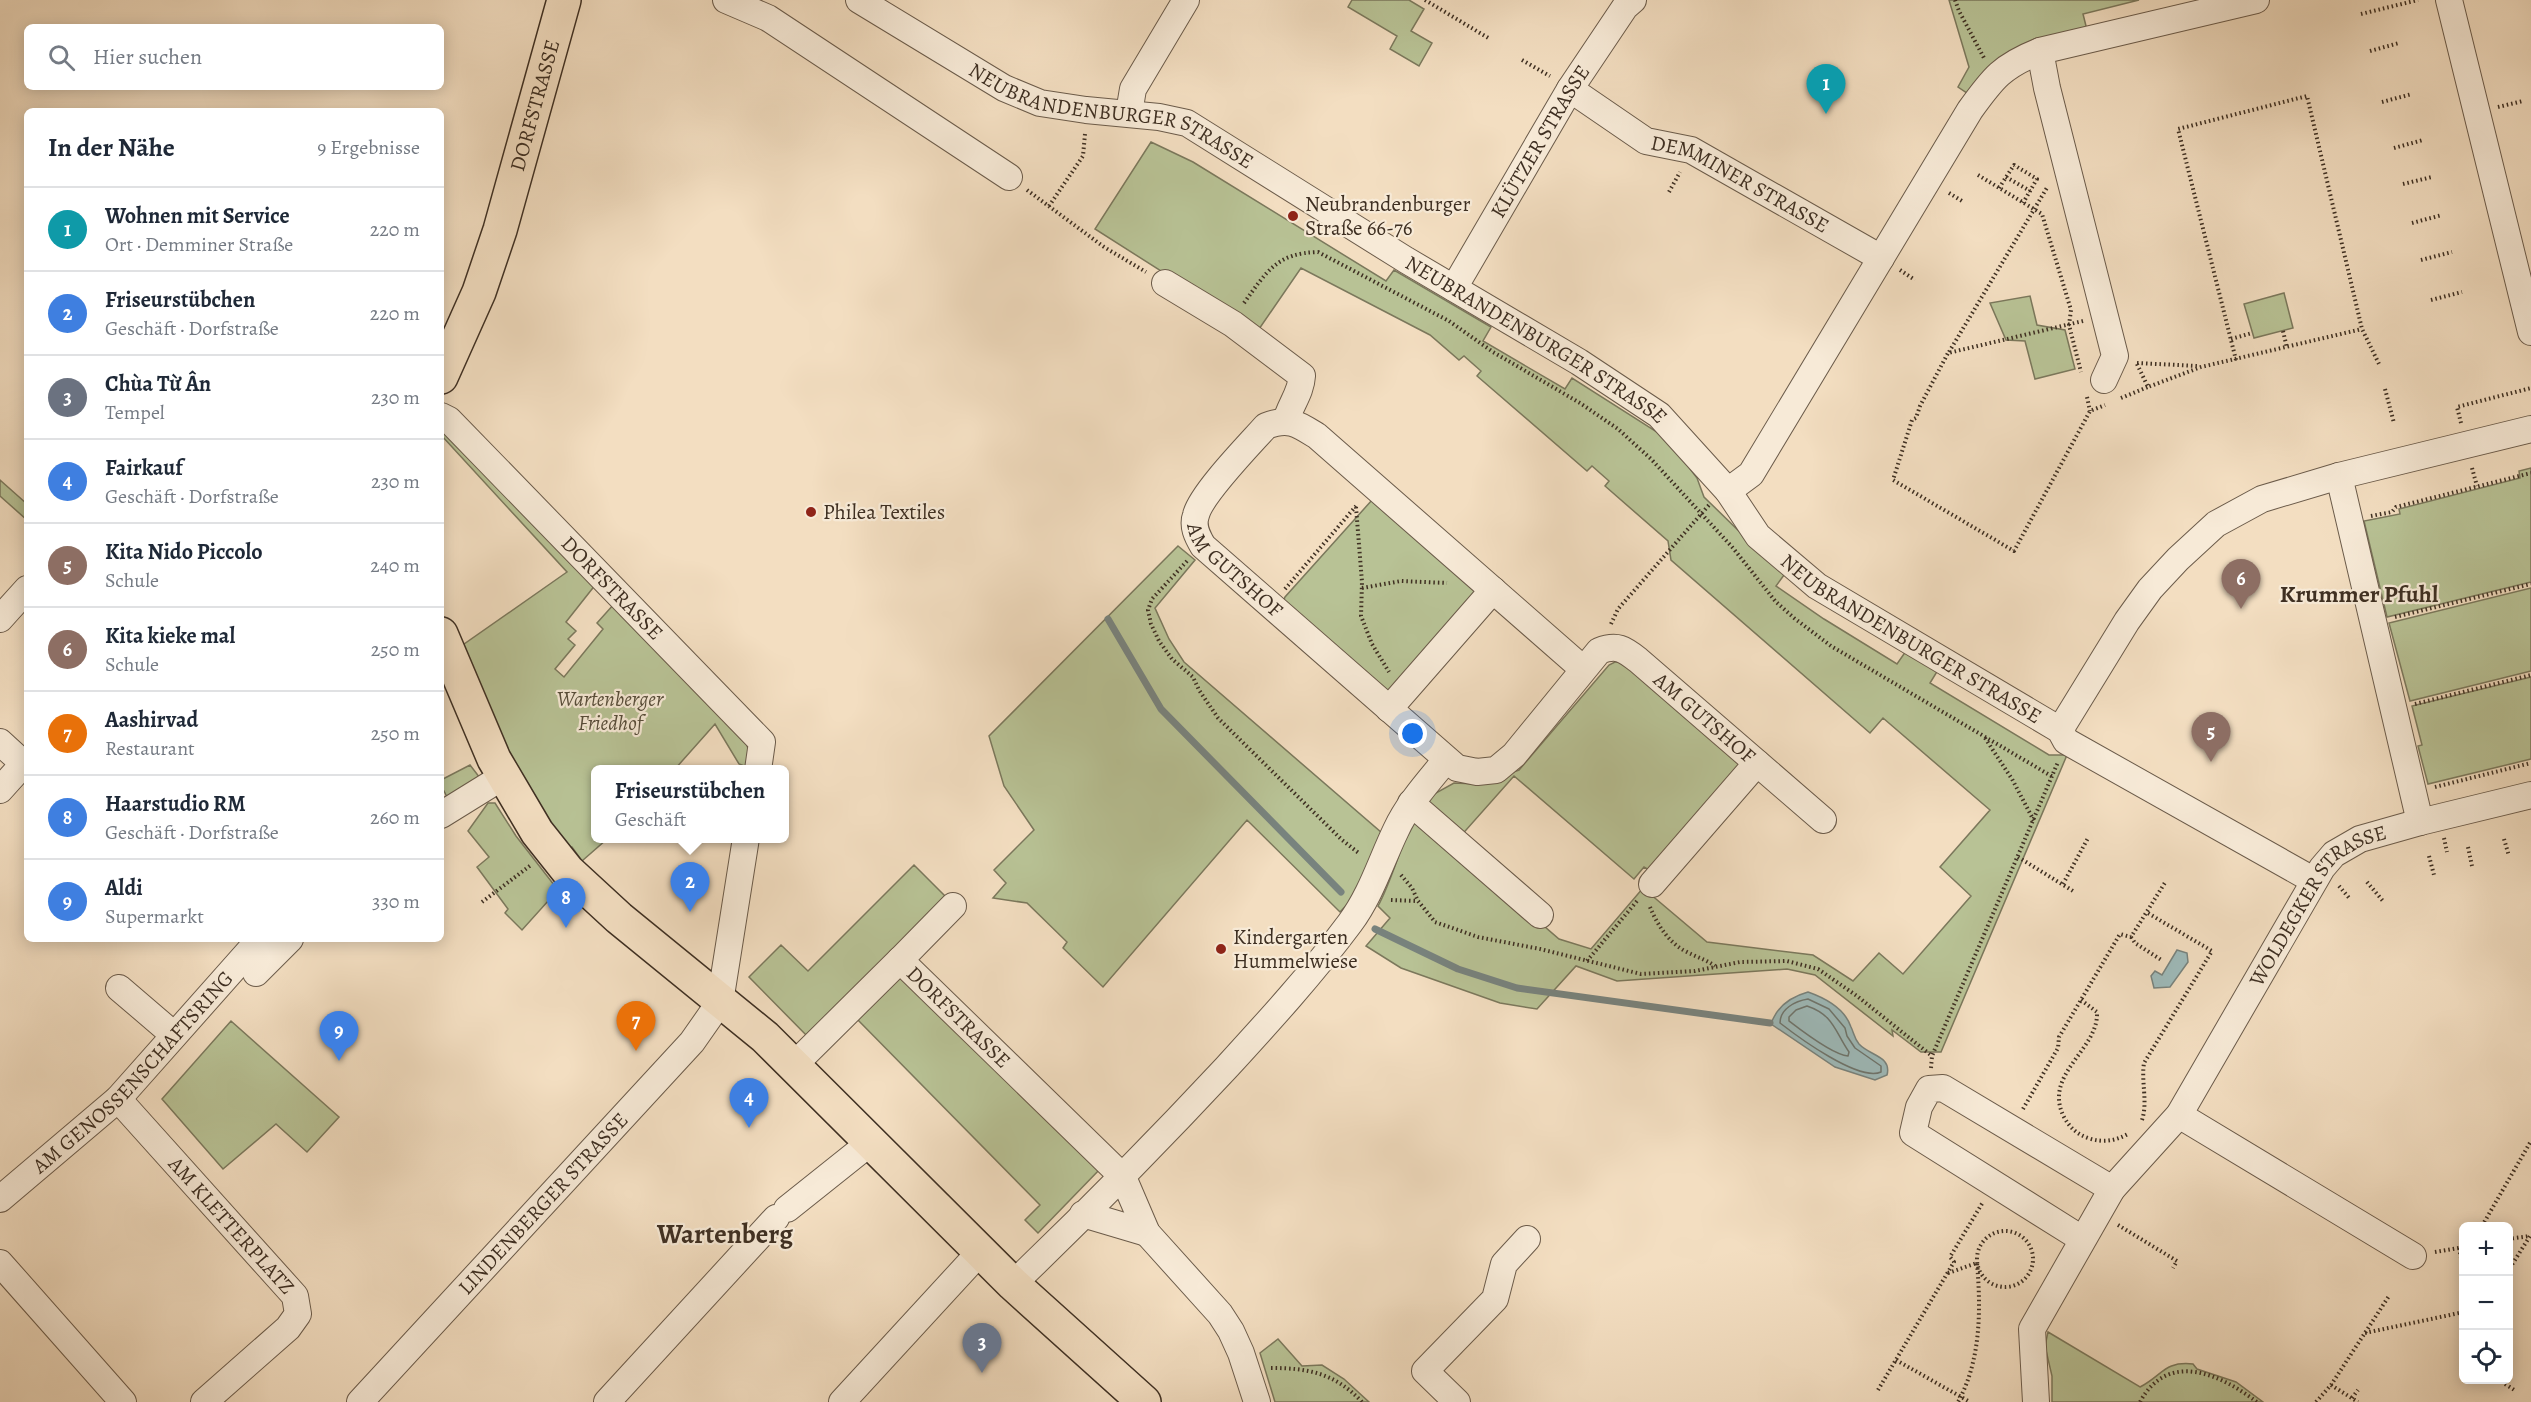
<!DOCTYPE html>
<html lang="de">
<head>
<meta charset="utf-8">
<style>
	body { margin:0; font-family:Alegreya,serif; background:#f6f6f7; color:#1f2937 }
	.controls { position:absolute; right:18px; bottom:18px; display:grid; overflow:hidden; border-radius:9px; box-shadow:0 3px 15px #0003 }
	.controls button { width:54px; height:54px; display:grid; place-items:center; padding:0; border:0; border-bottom:2px solid #e0e1e3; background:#fff; color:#1f2937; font:30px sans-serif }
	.you { position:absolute; left:1413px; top:734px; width:21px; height:21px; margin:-15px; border:4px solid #fff; border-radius:50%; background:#1a73e8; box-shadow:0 0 0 9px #1a73e833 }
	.badge { display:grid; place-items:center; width:39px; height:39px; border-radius:50%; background:#2563eb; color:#fff; font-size:20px; font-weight:700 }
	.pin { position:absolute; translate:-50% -50px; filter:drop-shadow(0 2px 3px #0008) }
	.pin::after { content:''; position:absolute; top:32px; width:21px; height:18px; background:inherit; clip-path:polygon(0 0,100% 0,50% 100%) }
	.popup { position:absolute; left:591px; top:765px; width:198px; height:78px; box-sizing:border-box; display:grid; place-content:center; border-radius:9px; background:#fff; filter:drop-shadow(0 2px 4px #0005); font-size:20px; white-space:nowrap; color:#747a83 }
	.popup b { font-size:22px; color:#1f2937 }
	.popup::after { content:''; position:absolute; left:50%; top:100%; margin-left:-12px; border:12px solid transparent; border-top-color:#fff }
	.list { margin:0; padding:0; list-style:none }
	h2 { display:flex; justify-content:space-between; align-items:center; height:78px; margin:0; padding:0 24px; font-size:26px }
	h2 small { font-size:20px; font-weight:400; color:#747a83 }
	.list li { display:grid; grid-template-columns:39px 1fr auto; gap:18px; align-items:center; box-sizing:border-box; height:84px; padding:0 24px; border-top:2px solid #e0e1e3 }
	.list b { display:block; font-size:22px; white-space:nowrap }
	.list p { margin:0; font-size:20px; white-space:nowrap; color:#747a83 }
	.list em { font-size:20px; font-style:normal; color:#747a83 }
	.icon { flex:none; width:33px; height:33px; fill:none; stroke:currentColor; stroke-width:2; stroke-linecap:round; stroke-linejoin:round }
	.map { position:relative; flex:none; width:2531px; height:1402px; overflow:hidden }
	.search { position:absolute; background:#fff; box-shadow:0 3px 15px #0003; left:24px; top:24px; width:420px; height:66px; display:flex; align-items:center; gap:15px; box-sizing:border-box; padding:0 21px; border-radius:9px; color:#747a83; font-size:22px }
	.panel { position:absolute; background:#fff; box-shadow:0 3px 15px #0003; left:24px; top:108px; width:420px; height:834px; border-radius:9px }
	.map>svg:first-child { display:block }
</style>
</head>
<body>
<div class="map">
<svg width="2531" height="1402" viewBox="0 0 2531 1402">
	<rect width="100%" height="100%" fill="#f3dec1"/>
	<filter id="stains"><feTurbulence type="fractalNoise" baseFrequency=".00333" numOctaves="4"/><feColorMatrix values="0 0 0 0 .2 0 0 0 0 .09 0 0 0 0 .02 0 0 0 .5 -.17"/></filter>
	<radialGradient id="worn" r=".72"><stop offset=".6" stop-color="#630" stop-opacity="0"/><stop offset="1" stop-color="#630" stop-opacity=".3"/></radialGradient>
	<path fill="#b8c295" stroke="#7b785c" stroke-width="1.5" d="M1352,0H1409L1424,9L1411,31L1432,43L1419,66L1390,49L1397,36L1348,7Z
		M1949,0H2139L2083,14L2087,30L1973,97L1958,87L1969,67Z
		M1151,142L1193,162L1386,281L1394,270L1491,327L1483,341L1565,389L1572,378L1657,432L1675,449L1697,478L1704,497L1784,575L1776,586L1824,619L1897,664L1906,651L1938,670L1930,683L2049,755H2067L1941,1052H1921L1892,1030L1893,1036L1815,975L1787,969L1617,981L1576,966L1537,1009L1500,1003L1401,968L1366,946L1390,918L1378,906C1392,880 1399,850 1412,823L1424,822L1559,939L1591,949L1643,888L1707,942L1813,955L1853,981L1879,953L1903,974L1971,896L1940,867L1990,810L1883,718L1870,733L1671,560L1668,541L1605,486L1609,481L1592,466L1587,471L1477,376L1481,371L1464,356L1459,360L1430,335L1301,268L1257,332L1095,229Z
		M2284,293L2293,328L2254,338L2244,304Z
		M2030,296L2037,325L2065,330L2075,369L2035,379L2025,341L2006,340L1990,303Z
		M441,425L596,584L566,622L576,631L568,639L575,645L555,669L564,677L603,629L597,623L614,604L745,739L750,755L747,767L739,764L715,724L675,769L596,770V838L607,839L582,861L572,847L562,849L541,819L457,649L567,572L441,435Z
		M2531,468V582L2387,617L2364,521L2400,514L2399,509L2520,478L2519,471Z
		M0,480L27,504V520L0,496Z
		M1372,500L1479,591L1392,695L1283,602L1285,597Z
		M1178,546L1195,560L1155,608L1169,639L1184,662L1382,833L1358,893L1340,912L1247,820L1103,987L1063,948L1067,942L1027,903L993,898L1006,883L994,870L1034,830L1004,786L989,736Z
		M2531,588V671L2410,701L2389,623Z
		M1615,662H1622L1739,761L1741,767L1649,870L1644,867L1634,879L1514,776L1459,838L1428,808L1429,800L1434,794L1454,783L1477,784L1519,770L1609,665Z
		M2531,677V759L2428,784L2418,746L2422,745L2412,706Z
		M470,765L480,778L447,797L444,791L441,793V780Z
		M488,803H495L516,836L558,890L522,930L505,913L508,909L477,867L489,857L468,831Z
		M914,865L949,900L809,1038L749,977L781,945L808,971Z
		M902,972L1100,1169L1038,1233L1025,1220L1040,1205L856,1018Z
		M231,1021L339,1117L307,1152L276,1124L223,1169L162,1099Z
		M2048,1332L2140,1387C2163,1375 2164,1361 2193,1364L2197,1369L2236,1382L2263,1402H2052V1376L2045,1346Z
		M1278,1339L1302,1366L1322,1365L1344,1379L1369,1402H1275L1260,1353Z"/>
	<path fill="#9ebbbb" stroke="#78837e" stroke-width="1.5" d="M2177,950L2187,953L2188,962L2170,987L2154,988L2151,976L2155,971L2162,975Z
		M1808,992C1825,998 1845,1009 1851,1027C1854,1033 1854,1038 1859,1044C1870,1056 1892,1056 1887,1075L1875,1080L1835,1067L1771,1024C1777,1006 1790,997 1808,992Z"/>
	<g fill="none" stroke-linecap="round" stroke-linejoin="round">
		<path stroke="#6e756e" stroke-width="1.5" d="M1808,999L1829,1009L1845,1028L1847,1036L1855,1048L1881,1066V1072C1859,1082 1798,1037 1780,1023C1780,1009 1795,1001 1808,999Z
			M1807,1006C1834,1015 1835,1032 1849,1052L1848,1056C1833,1055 1802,1031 1789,1021V1017L1796,1010Z"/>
		<path stroke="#78837e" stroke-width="7" d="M1108,619L1161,709L1341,892
			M1375,929L1458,969L1517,988L1770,1023"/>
		<defs>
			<g id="minor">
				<path d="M726,0L768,18L1009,177"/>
				<path id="s1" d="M859,0L1004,88L1040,103L1086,110L1159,117L1187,123L1406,260L1579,362L1659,415L1728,491L1758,536L1817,586L2060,730L2066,741L2313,880"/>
				<path d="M2449,0L2531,332"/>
				<path d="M2040,51L2047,88L2115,356L2104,380"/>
				<path id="s2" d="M1570,89L1646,141L1691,150L1881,258"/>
				<path d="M1129,113L1133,89L1186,0"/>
				<path d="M1165,283L1233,324L1302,376C1301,393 1290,405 1286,421"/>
				<path id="s3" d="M1454,288L1570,89L1625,7L1633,0"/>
				<path id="s4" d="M441,416L449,420L762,742L758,770"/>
				<path d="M2339,476L2420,822"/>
				<path d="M1728,491L1751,474L1970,110C1993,78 2002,66 2040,51L2256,0"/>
				<path d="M0,619L27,589"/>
				<path id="s5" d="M1583,669L1317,436C1298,424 1289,417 1266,426C1250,444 1201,494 1196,515C1192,526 1197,536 1203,546L1457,768L1477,772L1496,770L1514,755L1599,651C1617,644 1624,649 1638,660L1823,820"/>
				<path d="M1389,709L1493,590"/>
				<path d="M2060,730L2127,621L2150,589L2178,559L2216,524L2262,499L2339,476L2531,429"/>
				<path d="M0,742L24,764"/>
				<path d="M0,790L27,760"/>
				<path d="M1411,803L1540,915"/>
				<path d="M441,815L504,776"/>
				<path d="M1652,884L1757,763"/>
				<path d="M900,960L953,906"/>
				<path d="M256,973L290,939"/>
				<path d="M119,988L174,1035"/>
				<path id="s6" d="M794,1065L900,960L1123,1177L1147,1233L1220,1314L1231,1331L1241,1353L1257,1402"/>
				<path id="s7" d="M118,1099L295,1296L298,1314L288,1328L204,1402"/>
				<path d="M2179,1115L2413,1256"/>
				<path id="s8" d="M0,1199L118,1099L260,939"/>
				<path d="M787,1209L871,1142"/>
				<path d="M1083,1214L1147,1233"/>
				<path d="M2082,1239L1913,1133L1919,1107L1929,1089L1943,1088L2112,1189"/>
				<path d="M0,1263L123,1402"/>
				<path d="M1013,1284C1086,1214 1157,1142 1226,1068C1269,1021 1312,974 1350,923C1371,895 1381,861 1396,830C1408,804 1428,782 1446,760"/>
				<path id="s9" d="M360,1402L692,1042L720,1002L746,838"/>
				<path d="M607,1402L776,1218"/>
				<path d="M842,1402L980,1252"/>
				<path d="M1457,1402L1425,1371L1495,1299L1504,1264L1527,1239"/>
				<path id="s10" d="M2036,1402L2032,1329L2112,1189L2179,1115L2322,868L2334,854L2360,839L2420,822L2531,795"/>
			</g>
			<g id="major">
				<path id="s11" d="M441,377L479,292L500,230L564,0"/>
				<path d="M441,634L494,759L537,832L568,871L619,918L765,1037L1013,1284L1144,1402"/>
			</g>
		</defs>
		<use href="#minor" stroke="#6b5b4a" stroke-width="28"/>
		<use href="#major" stroke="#3e2f22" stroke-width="36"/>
		<path stroke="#3e2f22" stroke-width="4" stroke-dasharray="1.5 3" stroke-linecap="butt" d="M1425,0L1490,39
			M1955,0L1959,11L1984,58
			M2361,14L2418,0
			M2370,51L2399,43
			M1522,60L1550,76
			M2382,102L2412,94
			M2498,107L2523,101
			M2394,148L2423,140
			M1978,175L2042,214L2071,310L2069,325L2081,372
			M2006,177L2030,191
			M2403,184L2432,177
			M1999,188L2014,165L2037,179L2023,203
			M1027,190L1104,247L1146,272
			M1669,192L1680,172
			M1949,193L1962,201
			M1049,206L1083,156L1085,134
			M2412,223L2442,215
			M2421,260L2452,252
			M1900,270L1915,280
			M2431,300L2462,292
			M1244,303C1267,271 1277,253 1318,252L1449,321L1493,352L1580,403L1618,429L1651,459L1733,548L1776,602L1794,618L1831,646L2053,777
			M2083,321L1948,353L1920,406L1916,418L1912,420L1893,480L2014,551L2090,411L2105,405
			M2283,331L2287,348
			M2231,339L2252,333
			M1949,352L2048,186
			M2236,360L2178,129L2307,96L2362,329L2379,364
			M2137,363L2198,366
			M2137,364L2148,387L2201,367L2362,329
			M2385,389L2394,423
			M2087,397L2090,411
			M2121,398L2148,387
			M2461,423L2457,407L2531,388
			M2472,468L2477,486
			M1356,507L1362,582L1361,616L1372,644L1389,672
			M2371,516L2392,512L2396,507L2531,473
			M1187,561L1152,599L1148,610L1151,624L1159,641L1172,659L1193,677L1199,690L1218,718L1342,840L1360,854
			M1362,588L1401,581L1447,583
			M1285,589L1356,506
			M2395,617L2531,584
			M1611,624L1618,609L1709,505
			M2415,704L2531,675
			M1985,738L2012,779L2034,821
			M2435,787L2531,763
			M2444,838L2447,852
			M2504,839L2509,856
			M2468,847L2472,866
			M2429,856L2434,875
			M2018,857L2073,891
			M1401,875L1412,888L1418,901L1435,922L1478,937L1540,949L1641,974L1695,971L1740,962L1787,961L1818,969L1857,996L1932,1056
			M2367,882L2383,901
			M2063,884L2088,838
			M2339,886L2350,899
			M1391,900L1417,901
			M482,902L531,865
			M1650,907C1657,924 1668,942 1685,951C1696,957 1705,959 1715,966
			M2131,937L2135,943L2163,961
			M1587,961L1637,901
			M2081,1000L2097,1012C2099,1050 2042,1074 2064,1117C2070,1128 2077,1134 2088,1138C2103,1143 2115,1141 2128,1134
			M1931,1068L1932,1056L2058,762
			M2023,1109L2058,1048L2059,1037L2120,934L2131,937L2166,881
			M2142,1120C2148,1102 2141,1082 2144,1063L2212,951L2146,912
			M2118,1225L2177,1261L2173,1268
			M2482,1226L2531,1141
			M1977 1259a28 28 0 1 1 56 0a28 28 0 1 1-56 0Z
			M2508,1239L2530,1236L2508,1271
			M2459,1248L2464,1273
			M2435,1252L2464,1247
			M1948,1273L1977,1263C1981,1310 1981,1360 1958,1402
			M2365,1333L2464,1312
			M1896,1360L1970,1402
			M1271,1368C1308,1368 1335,1373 1362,1402
			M2505,1384L2516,1391
			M2331,1385L2358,1402
			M1878,1390L1954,1262L1950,1257L1983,1202
			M2352,1398L2358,1390
			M2140,1402C2168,1350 2220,1374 2257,1402
			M2316,1402L2331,1385L2389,1296"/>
		<use href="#minor" stroke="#f7ead7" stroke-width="26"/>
		<use href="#major" stroke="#f3dec1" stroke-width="33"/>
	</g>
	<g fill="#8f2418" stroke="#f7ead7" stroke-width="2">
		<circle cx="1293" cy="216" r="6"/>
		<circle cx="811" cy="512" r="6"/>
		<circle cx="1221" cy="949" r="6"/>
	</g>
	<g text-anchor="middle" stroke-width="4.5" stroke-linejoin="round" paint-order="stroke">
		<g font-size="21" fill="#3e2f22" stroke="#f7ead7">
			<text dy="7" stroke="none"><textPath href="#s11" startOffset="288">DORFSTRASSE</textPath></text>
			<text dy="7" stroke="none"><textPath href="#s1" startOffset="282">NEUBRANDENBURGER STRASSE</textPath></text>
			<text dy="7" stroke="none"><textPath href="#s3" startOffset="170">KLÜTZER STRASSE</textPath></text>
			<text dy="7" stroke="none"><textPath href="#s2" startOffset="196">DEMMINER STRASSE</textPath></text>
			<text dy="7" stroke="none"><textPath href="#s1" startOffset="768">NEUBRANDENBURGER STRASSE</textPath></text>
			<text dy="7" stroke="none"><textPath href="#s5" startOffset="594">AM GUTSHOF</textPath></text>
			<text dy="7" stroke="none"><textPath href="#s4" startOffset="243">DORFSTRASSE</textPath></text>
			<text dy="7" stroke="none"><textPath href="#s1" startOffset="1254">NEUBRANDENBURGER STRASSE</textPath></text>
			<text dy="7" stroke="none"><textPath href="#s5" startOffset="1221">AM GUTSHOF</textPath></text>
			<text dy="7" stroke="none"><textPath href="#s10" startOffset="590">WOLDEGKER STRASSE</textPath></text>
			<text dy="7" stroke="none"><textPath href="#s6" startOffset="231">DORFSTRASSE</textPath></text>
			<text dy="7" stroke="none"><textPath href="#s8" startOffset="184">AM GENOSSENSCHAFTSRING</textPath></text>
			<text dy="7" stroke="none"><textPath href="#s9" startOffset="270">LINDENBERGER STRASSE</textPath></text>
			<text dy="7" stroke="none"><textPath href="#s7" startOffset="170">AM KLETTERPLATZ</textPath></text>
		</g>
		<g font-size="21" fill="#3e2f22" stroke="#f7ead7" text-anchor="start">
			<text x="1305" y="211">Neubrandenburger<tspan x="1305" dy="24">Straße 66-76</tspan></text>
			<text x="823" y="519">Philea Textiles</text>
			<text x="1233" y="944">Kindergarten<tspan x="1233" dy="24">Hummelwiese</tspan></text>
		</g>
		<g font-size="21" font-style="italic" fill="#564c39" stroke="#f7ead7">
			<text x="610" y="706">Wartenberger<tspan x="610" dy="24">Friedhof</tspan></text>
		</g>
		<g font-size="24" font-weight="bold" fill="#3e2f22" stroke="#f7ead7">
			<text x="2359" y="602">Krummer Pfuhl</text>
		</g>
		<g font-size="27" font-weight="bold" fill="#3e2f22" stroke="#f7ead7">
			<text x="725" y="1243">Wartenberg</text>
		</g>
	</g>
	<rect width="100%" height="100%" filter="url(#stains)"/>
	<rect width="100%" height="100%" fill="url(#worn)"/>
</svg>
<div class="controls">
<button>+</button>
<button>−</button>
<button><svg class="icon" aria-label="locate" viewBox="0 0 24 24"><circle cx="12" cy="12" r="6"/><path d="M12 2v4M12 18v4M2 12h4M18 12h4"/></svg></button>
</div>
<div class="you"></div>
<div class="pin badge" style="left:1826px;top:114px;background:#0f9aa8">1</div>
<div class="pin badge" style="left:690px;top:912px;background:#3f7fe0">2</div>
<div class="popup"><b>Friseurstübchen</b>Geschäft</div>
<div class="pin badge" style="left:982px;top:1373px;background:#6b7280">3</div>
<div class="pin badge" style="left:749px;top:1128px;background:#3f7fe0">4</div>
<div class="pin badge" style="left:2211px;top:762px;background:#8d6e63">5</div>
<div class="pin badge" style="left:2241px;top:609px;background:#8d6e63">6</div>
<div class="pin badge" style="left:636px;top:1051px;background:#e8710a">7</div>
<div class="pin badge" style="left:566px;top:928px;background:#3f7fe0">8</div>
<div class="pin badge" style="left:339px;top:1061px;background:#3f7fe0">9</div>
<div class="search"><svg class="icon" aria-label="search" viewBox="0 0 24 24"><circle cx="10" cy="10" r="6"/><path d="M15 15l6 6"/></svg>Hier suchen</div>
<section class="panel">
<h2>In der Nähe<small>9 Ergebnisse</small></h2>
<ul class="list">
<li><span class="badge" style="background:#0f9aa8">1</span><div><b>Wohnen mit Service</b><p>Ort · Demminer Straße</p></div><em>220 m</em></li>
<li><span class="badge" style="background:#3f7fe0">2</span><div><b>Friseurstübchen</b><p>Geschäft · Dorfstraße</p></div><em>220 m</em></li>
<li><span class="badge" style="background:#6b7280">3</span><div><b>Chùa Từ Ân</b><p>Tempel</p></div><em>230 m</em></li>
<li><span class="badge" style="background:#3f7fe0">4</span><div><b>Fairkauf</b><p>Geschäft · Dorfstraße</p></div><em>230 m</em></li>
<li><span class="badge" style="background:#8d6e63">5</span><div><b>Kita Nido Piccolo</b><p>Schule</p></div><em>240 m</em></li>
<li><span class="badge" style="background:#8d6e63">6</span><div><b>Kita kieke mal</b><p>Schule</p></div><em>250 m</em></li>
<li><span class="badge" style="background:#e8710a">7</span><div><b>Aashirvad</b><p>Restaurant</p></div><em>250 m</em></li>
<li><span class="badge" style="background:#3f7fe0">8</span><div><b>Haarstudio RM</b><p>Geschäft · Dorfstraße</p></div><em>260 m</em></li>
<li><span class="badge" style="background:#3f7fe0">9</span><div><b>Aldi</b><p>Supermarkt</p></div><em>330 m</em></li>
</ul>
</section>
</div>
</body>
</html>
